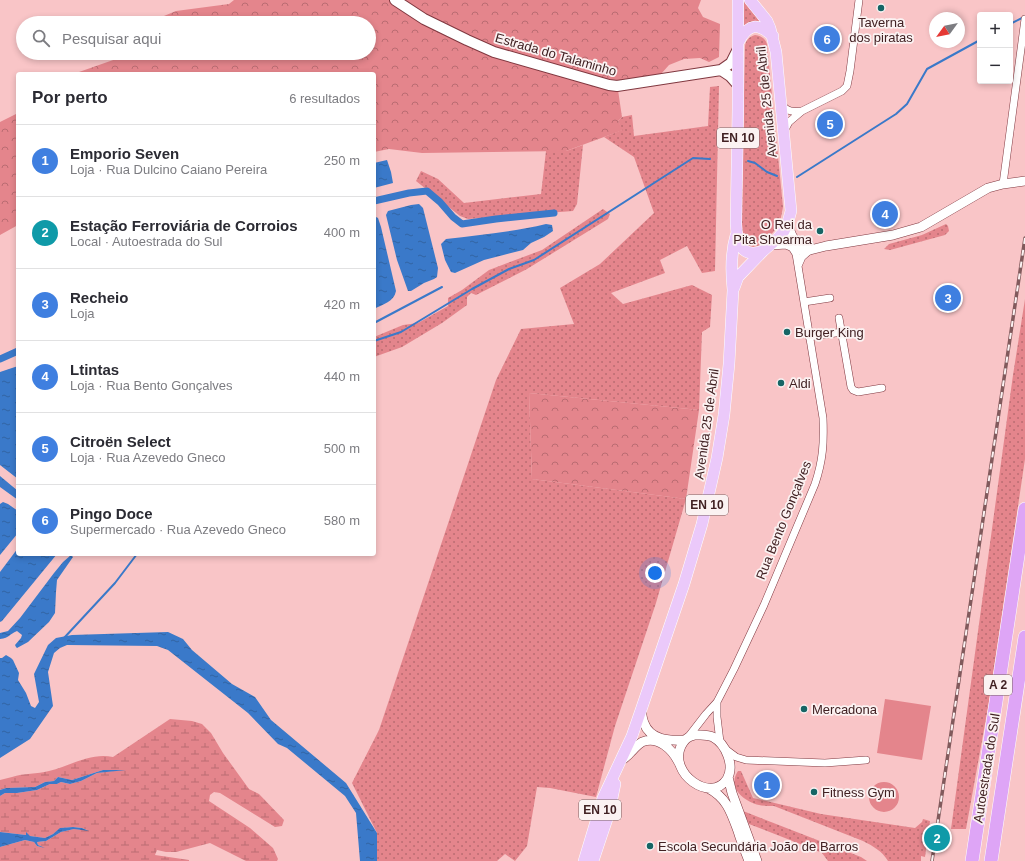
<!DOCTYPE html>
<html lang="pt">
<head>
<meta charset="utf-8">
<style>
	body { margin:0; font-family:Arial,sans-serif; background:#f7f7f7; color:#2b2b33 }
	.controls { position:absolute; right:12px; top:12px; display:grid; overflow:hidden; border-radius:4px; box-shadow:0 2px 6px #0003 }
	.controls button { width:36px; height:36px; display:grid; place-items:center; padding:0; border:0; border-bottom:1px solid #e1e1e2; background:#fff; color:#2b2b33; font:20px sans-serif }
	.compass { position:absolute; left:929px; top:12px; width:36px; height:36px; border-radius:50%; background:#fff; box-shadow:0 2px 6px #0003; rotate:237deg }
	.you { position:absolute; left:655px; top:573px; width:14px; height:14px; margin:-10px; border:3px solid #fff; border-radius:50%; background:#1a73e8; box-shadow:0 0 0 6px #1a73e833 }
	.badge { display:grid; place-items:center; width:26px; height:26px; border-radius:50%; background:#166565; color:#fff; font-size:13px; font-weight:700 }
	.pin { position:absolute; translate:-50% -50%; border:2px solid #fff; box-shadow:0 1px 4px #0006 }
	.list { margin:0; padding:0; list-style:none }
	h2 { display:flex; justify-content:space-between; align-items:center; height:52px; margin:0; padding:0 16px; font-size:17px }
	h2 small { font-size:13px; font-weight:400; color:#7c7c81 }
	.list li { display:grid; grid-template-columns:26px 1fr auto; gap:12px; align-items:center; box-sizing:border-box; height:72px; padding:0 16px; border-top:1px solid #e1e1e2 }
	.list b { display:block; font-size:15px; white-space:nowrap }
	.list p { margin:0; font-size:13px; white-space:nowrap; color:#7c7c81 }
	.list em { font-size:13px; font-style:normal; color:#7c7c81 }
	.icon { flex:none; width:22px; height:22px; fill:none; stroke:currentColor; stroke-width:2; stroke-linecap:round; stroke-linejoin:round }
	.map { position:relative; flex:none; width:1025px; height:861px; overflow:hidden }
	.search { position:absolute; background:#fff; box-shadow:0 2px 6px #0003; left:16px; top:16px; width:360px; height:44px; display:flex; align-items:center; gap:10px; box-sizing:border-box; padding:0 14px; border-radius:22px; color:#7c7c81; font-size:15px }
	.panel { position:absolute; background:#fff; box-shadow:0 2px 6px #0003; left:16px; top:72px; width:360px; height:484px; border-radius:4px }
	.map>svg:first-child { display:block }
</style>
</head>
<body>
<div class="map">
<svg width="1025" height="861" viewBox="0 0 1025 861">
	<defs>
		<pattern id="grass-dots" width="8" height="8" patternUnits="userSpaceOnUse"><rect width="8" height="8" fill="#e4858c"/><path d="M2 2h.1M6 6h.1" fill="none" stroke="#ba6c72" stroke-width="1.8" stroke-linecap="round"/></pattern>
		<pattern id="forest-crowns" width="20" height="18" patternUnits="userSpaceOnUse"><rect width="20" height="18" fill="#e4858c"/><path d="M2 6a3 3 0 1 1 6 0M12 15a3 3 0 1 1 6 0" fill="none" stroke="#ba6c72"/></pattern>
		<pattern id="wetland-marsh" width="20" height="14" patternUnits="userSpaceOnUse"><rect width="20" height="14" fill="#e4858c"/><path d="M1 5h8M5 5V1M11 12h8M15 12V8" fill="none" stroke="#ba6c72"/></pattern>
		<pattern id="water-ripples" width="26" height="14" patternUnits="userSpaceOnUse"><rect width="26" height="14" fill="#3a79c9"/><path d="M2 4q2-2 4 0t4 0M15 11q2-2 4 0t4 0" fill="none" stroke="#3263a3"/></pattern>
	</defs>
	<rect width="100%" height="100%" fill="#f9c5c7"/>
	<path fill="url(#grass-dots)" d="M742,0H746L765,22L742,30Z
		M755,35C761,36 765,38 767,44L783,207L780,222L775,230L768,238L762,244L757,246L753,247L746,245L741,237L745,46C746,40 749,37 755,35Z
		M719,86L715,271L702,273L687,246L660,260L665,273L611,293L623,304L692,285L712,295L710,327L702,332L699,410L529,393L532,479L686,499L656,603L615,726L596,797L550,788L537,787L527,846L515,861L505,854L497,861H377V833L352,783L379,730L496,380L521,329L574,324L560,288L600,264L654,213L634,157L604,137L622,130L618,121L622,117L632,115L634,136L708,126L710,87Z
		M583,145L577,204L573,211L468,219L460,216L416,181L421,171L438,179L464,203L541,194L546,151H566Z
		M603,209L610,214L608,219L527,269L476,295L471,293L467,297V305L442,323L402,347L374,357V337L403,325L418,323L448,306V298L462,290L489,270L542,250Z
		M946,224L948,226L949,231L945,235L890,250L884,249L889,244L922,235Z
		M1025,299V459L989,702L966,829H951L1013,375Z
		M738,771H741L753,798L821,814L915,828L922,822L923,819L930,821L925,857L921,856V861H888C882,851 873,846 863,841L774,806C769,806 763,806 759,805C743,801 727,787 738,771Z
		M743,811L861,857L867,861H828L822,853L813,849L749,824Z"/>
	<path fill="url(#forest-crowns)" d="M234,0H701L698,8L703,17L720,24L719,57L709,62L700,58L684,59L669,65L661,74L618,90L622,117L618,121L623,130L566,151L422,153L389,149L374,152V74H77L79,72L116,59L119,53H369V23H147L176,11L229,4Z
		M18,113V225L0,235V122Z
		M529,393L699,410L686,499L532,479Z"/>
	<path fill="url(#wetland-marsh)" d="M170,719L192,721L202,724L211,733L223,753L249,789L259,794L284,820L282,826L275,827L220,793L214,792L210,795L209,801L250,828L273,848L278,859L277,861H246L210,843L176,852H166L157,850L155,855L189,860V861H0V847L25,840L34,842L37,846L42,847L38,845L37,842L46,841L61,832L74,829L87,830L82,828L73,827L61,828L53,834L45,838L30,836L26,835L0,832V796L5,793H17L37,790L50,784H57L61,782L70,784L81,781L97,773L121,770H103L72,780L58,777L54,781L45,782L35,787L6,788L0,790V780C4,779 8,778 12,777C24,773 37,774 49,771C70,766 91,752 113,757Z"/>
	<path fill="#e4858c" d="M885,699L931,706L922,760L877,753Z
		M869 797a15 15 0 1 1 30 0a15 15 0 1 1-30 0Z"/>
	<path fill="url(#water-ripples)" d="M387,160L391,172L393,183L374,188V163Z
		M419,204L423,208L438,268L437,277L434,279L424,283L411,291H408L397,260L386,215L388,211L411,205Z
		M374,216L378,218L381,227L396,291C394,302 383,304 374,309Z
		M546,224L552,225L553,231L544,237L531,243L523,250L484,260L455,273L451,272L445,260L441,244L446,239C479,235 513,232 546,224Z
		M18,366V479L0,465V372Z
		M0,476L18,491V500L0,487Z
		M3,502L8,504L18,511V533L0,555V504Z
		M18,548V554H57L2,621L0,622V572Z
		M71,555L73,557L57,580L56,592L55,613L49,622L28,642L17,648L16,647L15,645L21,638L22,635L17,631C9,634 10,638 0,639V633L8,631L20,618L54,573L63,562Z
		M168,632L183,639L192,650L232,684L255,697L271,720L346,783L377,833V861H360L356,813L345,796L287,748L278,744L248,713L168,650L157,646L67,645L60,648L54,653L48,672L53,706L30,739L0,758V658H2L6,655L11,658L13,660L19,673L18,680L26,693L31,706L35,708L39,702L34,674L48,645L56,638L72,635Z
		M103,770H126L97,773L81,781L70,784L61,782L57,784H50L37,790L17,793H5L0,796V790L6,788L35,787L45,782L54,781L58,777L72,780Z
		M73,827L82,828L89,831L74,829L61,832L46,841L37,842L38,845L45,848L37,846L34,842L25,840L0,847V832L26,835V832L30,836L45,838L53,834L60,828Z"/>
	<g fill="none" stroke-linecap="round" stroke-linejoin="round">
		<path stroke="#3a79c9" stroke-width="2" d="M1010,24L1022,18
			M748,161L755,163L767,172L777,176
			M797,177L896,114L907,104L927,69L980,40
			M374,323L442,287
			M374,341L401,332L472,289L509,269L534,260L693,158L710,159
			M64,638L115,583L137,554"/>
		<path stroke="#3a79c9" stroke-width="7" d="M374,201L409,193L427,191L440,202L453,217L462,224L496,219L554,213
			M0,359L18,351"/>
		<defs>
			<path id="minor" d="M782,104C786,112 794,112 802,111
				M784,131L789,122L802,111L842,91L847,86L850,71L859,0
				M1003,184L1025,19
				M791,246L796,254L798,266L802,257L810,250
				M804,302L830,298
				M839,318L851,387L853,390L858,392L882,388
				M809,337L842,332
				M717,702V717L720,742
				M689,736L706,714L717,702L734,669L764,605L815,484C823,460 824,443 823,418L798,266
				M724,748L736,757L746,760L825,763L866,760"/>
			<path id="tertiary" d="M788,222C790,234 794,246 809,245
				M771,245L786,244L801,250H810L826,246L893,235L921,227L988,188L1003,184L1025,181
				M641,710C642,714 642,719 644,723C650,740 669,741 685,740
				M695,735C700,735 707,734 713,737C726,744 735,766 727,779C711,804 668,773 681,746C685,739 687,737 695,735Z
				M621,761C624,758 628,756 630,753C634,749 637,745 642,742C658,735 673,750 679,763
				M728,777L732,793L757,861
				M708,788C727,798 731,812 738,831C741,841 745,851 749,861"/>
			<path id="secondary" d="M395,0L424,19L467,40L494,52L609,85L617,86L721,70L731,63L738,49
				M721,70L730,76L738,85"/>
			<path id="primary" d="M738,0V109L736,224C737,242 741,259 763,251
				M739,41C749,23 758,23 773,36
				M734,288L738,277L763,251L778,238L784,231L788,222L791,211L776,52L770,28L767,21L750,0
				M584,861L603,798L632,736L641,710L684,584L702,524L717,458L724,415L729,364L733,290C731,272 731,252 736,235
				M593,861L609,813L615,784"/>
			<path id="motorway" d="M972,861L1025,509
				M991,861L1025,637"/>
		</defs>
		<use href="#minor" stroke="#803840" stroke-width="8"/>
		<use href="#tertiary" stroke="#803840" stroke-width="10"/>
		<use href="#secondary" stroke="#803840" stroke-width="12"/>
		<use href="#primary" stroke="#fff" stroke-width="12"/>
		<use href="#motorway" stroke="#fff" stroke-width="14"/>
		<use href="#minor" stroke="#fff" stroke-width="7"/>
		<use href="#tertiary" stroke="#fff" stroke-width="9"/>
		<use href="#secondary" stroke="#fff" stroke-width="10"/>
		<use href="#primary" stroke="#ebc9fa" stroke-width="11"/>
		<use href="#motorway" stroke="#dea5f6" stroke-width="13"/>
		<defs>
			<path id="rail" d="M932,861L1025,238"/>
		</defs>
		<use href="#rail" stroke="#815a5c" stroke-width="3.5"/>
		<use href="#rail" stroke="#fbf2f2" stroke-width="2" stroke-dasharray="6" stroke-linecap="butt"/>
	</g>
	<g fill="#166565" stroke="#fbf2f2" stroke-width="1.5">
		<circle cx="881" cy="8" r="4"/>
		<circle cx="820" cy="231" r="4"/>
		<circle cx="787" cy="332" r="4"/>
		<circle cx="781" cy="383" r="4"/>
		<circle cx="804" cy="709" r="4"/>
		<circle cx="814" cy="792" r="4"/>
		<circle cx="650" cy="846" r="4"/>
	</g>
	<g text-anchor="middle" stroke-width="3.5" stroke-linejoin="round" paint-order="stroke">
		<g fill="#fbf2f2" stroke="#796061" stroke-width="1">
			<rect x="717" y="128" width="42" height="20" rx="3"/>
			<rect x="686" y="495" width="42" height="20" rx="3"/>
			<rect x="984" y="675" width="28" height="20" rx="3"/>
			<rect x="579" y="800" width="42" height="20" rx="3"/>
		</g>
		<g font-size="12" font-weight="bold" fill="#412123">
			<text x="738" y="142">EN 10</text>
			<text x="707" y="509">EN 10</text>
			<text x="998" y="689">A 2</text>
			<text x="600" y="814">EN 10</text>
		</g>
		<g font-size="13" fill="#412123" stroke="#fbf2f2" text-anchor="start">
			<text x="881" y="27" text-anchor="middle">Taverna<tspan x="881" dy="15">dos piratas</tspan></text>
			<text x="812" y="229" text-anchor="end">O Rei da<tspan x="812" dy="15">Pita Shoarma</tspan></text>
			<text x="795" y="337">Burger King</text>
			<text x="789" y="388">Aldi</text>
			<text x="812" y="714">Mercadona</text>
			<text x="822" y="797">Fitness Gym</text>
			<text x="658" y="851">Escola Secundária João de Barros</text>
		</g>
		<g font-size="13" fill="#412123" stroke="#fbf2f2">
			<text transform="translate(556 54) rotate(16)" y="5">Estrada do Talaminho</text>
			<text transform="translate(766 102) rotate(-96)" y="5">Avenida 25 de Abril</text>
			<text transform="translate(706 424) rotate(-82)" y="5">Avenida 25 de Abril</text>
			<text transform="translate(783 520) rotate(-68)" y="5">Rua Bento Gonçalves</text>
			<text transform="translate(986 768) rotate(-81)" y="5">Autoestrada do Sul</text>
		</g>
	</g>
</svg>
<div class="controls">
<button>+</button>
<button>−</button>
</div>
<svg class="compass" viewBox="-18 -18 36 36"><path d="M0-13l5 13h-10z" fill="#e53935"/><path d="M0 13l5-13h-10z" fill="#7c7c81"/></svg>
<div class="you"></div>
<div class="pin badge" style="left:767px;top:785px;background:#3f7fe0">1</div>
<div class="pin badge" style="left:937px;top:838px;background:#0f9aa8">2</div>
<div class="pin badge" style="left:948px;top:298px;background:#3f7fe0">3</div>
<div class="pin badge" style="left:885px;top:214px;background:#3f7fe0">4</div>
<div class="pin badge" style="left:830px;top:124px;background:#3f7fe0">5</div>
<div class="pin badge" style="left:827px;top:39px;background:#3f7fe0">6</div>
<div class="search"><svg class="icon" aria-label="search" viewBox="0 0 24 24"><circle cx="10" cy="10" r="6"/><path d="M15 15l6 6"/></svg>Pesquisar aqui</div>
<section class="panel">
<h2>Por perto<small>6 resultados</small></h2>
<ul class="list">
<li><span class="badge" style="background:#3f7fe0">1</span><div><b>Emporio Seven</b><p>Loja · Rua Dulcino Caiano Pereira</p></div><em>250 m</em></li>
<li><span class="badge" style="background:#0f9aa8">2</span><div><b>Estação Ferroviária de Corroios</b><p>Local · Autoestrada do Sul</p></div><em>400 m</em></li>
<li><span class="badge" style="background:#3f7fe0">3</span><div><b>Recheio</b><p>Loja</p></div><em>420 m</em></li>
<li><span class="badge" style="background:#3f7fe0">4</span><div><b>Ltintas</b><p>Loja · Rua Bento Gonçalves</p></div><em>440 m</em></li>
<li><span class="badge" style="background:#3f7fe0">5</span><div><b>Citroën Select</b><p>Loja · Rua Azevedo Gneco</p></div><em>500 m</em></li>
<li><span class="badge" style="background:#3f7fe0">6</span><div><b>Pingo Doce</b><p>Supermercado · Rua Azevedo Gneco</p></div><em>580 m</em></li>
</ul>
</section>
</div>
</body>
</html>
